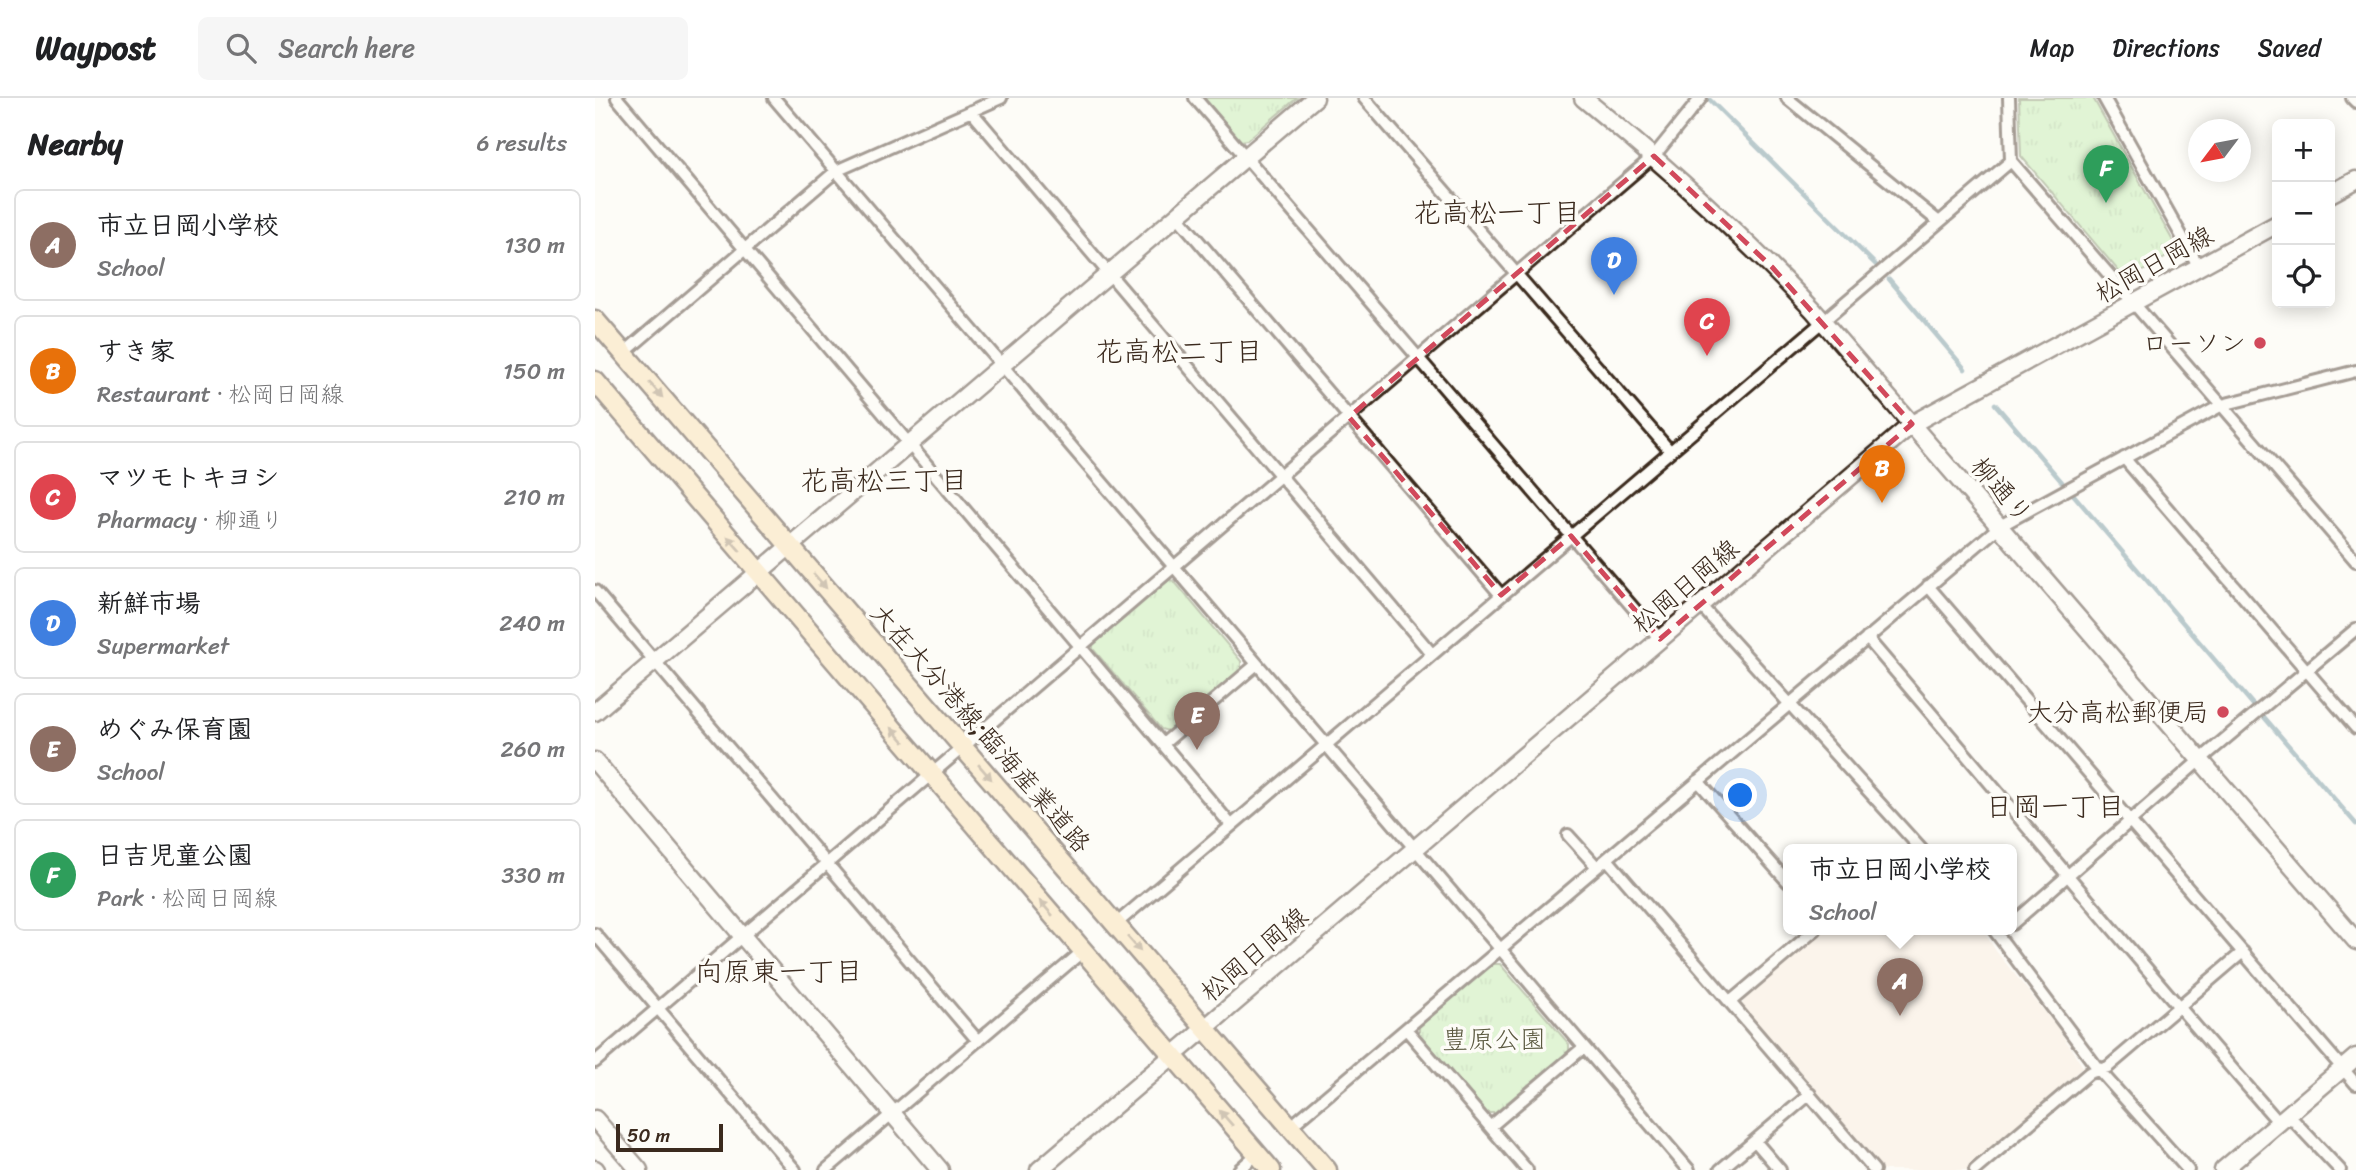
<!DOCTYPE html>
<html lang="en">
<head>
<meta charset="utf-8">
<style>
	body { margin:0; font-family:Sriracha,"Klee One",sans-serif; background:#f6f6f6; color:#202124 }
	.controls { position:absolute; right:21px; top:21px; display:grid; overflow:hidden; border-radius:10px; box-shadow:0 4px 18px #0003 }
	.controls button { width:63px; height:63px; display:grid; place-items:center; padding:0; border:0; border-bottom:2px solid #e0e0e0; background:#fff; color:#202124; font:35px sans-serif }
	.compass { position:absolute; left:1593px; top:21px; width:63px; height:63px; border-radius:50%; background:#fff; box-shadow:0 4px 18px #0003; rotate:238deg }
	.scale { position:absolute; left:21px; bottom:18px; width:107px; box-sizing:border-box; padding-left:7px; border:4px solid #3b2a1e; border-top:0; font-size:19px; line-height:24px; white-space:nowrap; color:#3b2a1e; -webkit-text-stroke:5px #fdfcf7; paint-order:stroke }
	.you { position:absolute; left:1146px; top:698px; width:24px; height:24px; margin:-18px; border:5px solid #fff; border-radius:50%; background:#1a73e8; box-shadow:0 0 0 10px #1a73e833 }
	.badge { display:grid; place-items:center; width:46px; height:46px; border-radius:50%; background:#db2777; color:#fff; font-size:23px; font-weight:700 }
	.pin { position:absolute; translate:-50% -58px; filter:drop-shadow(0 2px 4px #0008) }
	.pin::after { content:''; position:absolute; top:37px; width:24px; height:21px; background:inherit; clip-path:polygon(0 0,100% 0,50% 100%) }
	.popup { position:absolute; left:1188px; top:746px; width:234px; height:91px; box-sizing:border-box; display:grid; place-content:center; border-radius:10px; background:#fff; filter:drop-shadow(0 2px 5px #0005); font-size:23px; white-space:nowrap; color:#757577 }
	.popup b { font-size:26px; color:#202124 }
	.popup::after { content:''; position:absolute; left:50%; top:100%; margin-left:-14px; border:14px solid transparent; border-top-color:#fff }
	.list { margin:0; padding:0; list-style:none }
	h2 { display:flex; justify-content:space-between; align-items:center; height:91px; margin:0; padding:0 28px; font-size:30px }
	h2 small { font-size:23px; font-weight:400; color:#757577 }
	.list li { display:grid; grid-template-columns:46px 1fr auto; gap:21px; align-items:center; box-sizing:border-box; height:112px; margin:0 14px 14px; padding:0 14px; border:2px solid #e0e0e0; border-radius:10px }
	.list b { display:block; font-size:26px; white-space:nowrap }
	.list p { margin:0; font-size:23px; white-space:nowrap; color:#757577 }
	.list em { font-size:23px; font-style:normal; color:#757577 }
	.icon { flex:none; width:38px; height:38px; fill:none; stroke:currentColor; stroke-width:2; stroke-linecap:round; stroke-linejoin:round }
	.map { position:relative; flex:none; width:1761px; height:1072px; overflow:hidden }
	header { display:flex; align-items:center; gap:42px; box-sizing:border-box; height:98px; padding:0 35px; background:#fff; border-bottom:2px solid #e0e0e0 }
	header strong { font-size:33px }
	nav { display:flex; gap:38px; margin-inline-start:auto; font-size:24px }
	.search { width:490px; height:63px; background:#f6f6f6; display:flex; align-items:center; gap:18px; box-sizing:border-box; padding:0 24px; border-radius:10px; color:#757577; font-size:26px }
	main { display:flex }
	aside { flex:1; background:#fff }
	.map>svg:first-child { display:block }
</style>
</head>
<body>
<header>
<strong>Waypost</strong>
<div class="search"><svg class="icon" aria-label="search" viewBox="0 0 24 24"><circle cx="10" cy="10" r="6"/><path d="M15 15l6 6"/></svg>Search here</div>
<nav><a>Map</a><a>Directions</a><a>Saved</a></nav>
</header>
<main>
<aside>
<h2>Nearby<small>6 results</small></h2>
<ul class="list">
<li><span class="badge" style="background:#8d6e63">A</span><div><b>市立日岡小学校</b><p>School</p></div><em>130 m</em></li>
<li><span class="badge" style="background:#e8710a">B</span><div><b>すき家</b><p>Restaurant · 松岡日岡線</p></div><em>150 m</em></li>
<li><span class="badge" style="background:#e0444e">C</span><div><b>マツモトキヨシ</b><p>Pharmacy · 柳通り</p></div><em>210 m</em></li>
<li><span class="badge" style="background:#3f7fe0">D</span><div><b>新鮮市場</b><p>Supermarket</p></div><em>240 m</em></li>
<li><span class="badge" style="background:#8d6e63">E</span><div><b>めぐみ保育園</b><p>School</p></div><em>260 m</em></li>
<li><span class="badge" style="background:#2e9e5b">F</span><div><b>日吉児童公園</b><p>Park · 松岡日岡線</p></div><em>330 m</em></li>
</ul>
</aside>
<div class="map">
<svg width="1761" height="1072" viewBox="0 0 1761 1072">
	<defs>
		<pattern id="park-tufts" width="24" height="20" patternUnits="userSpaceOnUse" patternTransform="scale(1.75)"><rect width="24" height="20" fill="#beecaa"/><path d="M3 7l-1-3M5 7V3M7 7l1-3M15 17l-1-3M17 17v-4M19 17l1-3" fill="none" stroke="#a4cb92"/></pattern>
	</defs>
	<rect width="100%" height="100%" fill="#fdfcf7"/>
	<filter id="ink" filterUnits="userSpaceOnUse"><feTurbulence type="fractalNoise" baseFrequency=".0143" numOctaves="2"/><feDisplacementMap in="SourceGraphic" scale="14" xChannelSelector="R" yChannelSelector="G"/><feConvolveMatrix kernelMatrix="1 2 1 2 8 2 1 2 1" color-interpolation-filters="sRGB"/></filter>
	<g filter="url(#ink)">
		<path fill="#f8ebdb" d="M1230,832H1388L1401,853L1462,929L1488,969L1371,1072H1286L1147,907L1150,900Z"/>
		<path fill="url(#park-tufts)" stroke="#7c8b64" stroke-width="2" d="M609,0H702L652,42L646,43Z
			M1424,0H1498L1583,152L1532,183L1426,58Z
			M570,481L579,483L646,563V572L573,633L566,631L498,551V545Z
			M898,866H905L974,946V953L900,1015H892L824,936V929Z"/>
		<g fill="none" stroke-linecap="round" stroke-linejoin="round">
			<path stroke="#698e98" stroke-width="4.5" d="M1115,2L1281,167
				M1294,181L1370,271
				M1400,306L1467,384
				M1477,395L1660,609
				M1669,619L1761,726"/>
			<defs>
				<path id="street" d="M22,0L636,727
					M179,0L1094,1072
					M600,0L1065,541
					M769,0L1075,353
					M1192,0L1344,124
					M1414,0L1416,63L1761,463
					M1509,0L1604,169
					M1757,0L1761,4
					M376,13L837,556
					M582,118L906,497
					M29,255L241,73L406,0
					M1529,360L1761,630
					M1333,488L1761,986
					M0,493L383,943
					M1105,507L1327,752
					M1272,540C1408,699 1541,861 1679,1019L1699,1023L1745,1072
					M568,646L662,566
					M1103,683L1193,784
					M973,737L1002,769
					M1012,761L1279,1072
					M521,826L1416,63
					M1417,826L1605,662L1761,531
					M1399,832L1504,972L1593,1072
					M0,836L200,1072
					M1135,904L1220,832
					M811,931L932,1072
					M0,964L1059,58L1106,0
					M695,1029L1405,428L1627,307L1761,273
					M895,1029L989,949
					M1160,1043L1185,1072
					M231,1072L488,853
					M644,1072L662,1056
					M1125,1072L1215,996
					M1380,1072L1494,975L1513,969L1648,854"/>
				<path id="secondary" d="M988,0C1069,66 1146,136 1218,212L1761,843
					M1735,96L1761,82
					M0,614L720,0
					M0,663L345,1072
					M0,1021L44,1072
					M0,1071L1,1072
					M444,1072L1317,326L1682,126
					M1628,1072L1761,959"/>
				<path id="primary" d="M0,222L732,1072
					M0,283L676,1072"/>
			</defs>
			<use href="#street" stroke="#3b2a1e" stroke-width="16"/>
			<use href="#secondary" stroke="#3b2a1e" stroke-width="21"/>
			<use href="#primary" stroke="#3b2a1e" stroke-width="23"/>
			<use href="#street" stroke="#fdfcf7" stroke-width="10"/>
			<use href="#secondary" stroke="#fdfcf7" stroke-width="16"/>
			<use href="#primary" stroke="#f9deab" stroke-width="18"/>
		</g>
		<defs><path id="oneway-solid" d="M-6-.8H1V-3.2L6.5 0L1 3.2V.8H-6Z" transform="scale(1.75)"/></defs>
		<g fill="#9a8464">
			<use href="#oneway-solid" transform="translate(61 292) rotate(49)"/>
			<use href="#oneway-solid" transform="translate(139 446) rotate(-131)"/>
			<use href="#oneway-solid" transform="translate(225 483) rotate(49)"/>
			<use href="#oneway-solid" transform="translate(303 637) rotate(-131)"/>
			<use href="#oneway-solid" transform="translate(390 674) rotate(49)"/>
			<use href="#oneway-solid" transform="translate(451 810) rotate(-131)"/>
			<use href="#oneway-solid" transform="translate(539 846) rotate(49)"/>
			<use href="#oneway-solid" transform="translate(631 1020) rotate(-131)"/>
		</g>
	</g>
	<path d="M0 0H1761V1072H0ZM1059,58L1177,169L1317,326L1065,541L976,438L906,497L754,319Z" fill="#fdfcf7" fill-opacity=".55" fill-rule="evenodd"/>
	<path fill="none" stroke="#d1495b" stroke-width="5" stroke-dasharray="14 9" stroke-linejoin="round" d="M1059,58L1177,169L1317,326L1065,541L976,438L906,497L754,319Z"/>
	<g fill="#d1495b" stroke="#fdfcf7" stroke-width="2.5">
		<circle cx="1665" cy="245" r="7"/>
		<circle cx="1628" cy="614" r="7"/>
	</g>
	<g text-anchor="middle" stroke-width="7" stroke-linejoin="round" paint-order="stroke">
		<g font-size="26" fill="#3b2a1e" stroke="#fdfcf7">
			<text transform="translate(1559 166) rotate(-29)" y="9">松岡日岡線</text>
			<text transform="translate(1407 392) rotate(49)" y="9">柳通り</text>
			<text transform="translate(1090 488) rotate(-40)" y="9">松岡日岡線</text>
			<text transform="translate(386 630) rotate(49)" y="9">大在大分港線;臨海産業道路</text>
			<text transform="translate(659 856) rotate(-40)" y="9">松岡日岡線</text>
		</g>
		<g font-size="26" fill="#3b2a1e" stroke="#fdfcf7" text-anchor="end">
			<text x="1651" y="254">ローソン</text>
			<text x="1614" y="623">大分高松郵便局</text>
		</g>
		<g font-size="26" fill="#5c5a41" stroke="#fdfcf7">
			<text x="899" y="950">豊原公園</text>
		</g>
		<g font-size="28" fill="#3b2a1e" stroke="#fdfcf7">
			<text x="902" y="124">花高松一丁目</text>
			<text x="584" y="263">花高松二丁目</text>
			<text x="289" y="392">花高松三丁目</text>
			<text x="1460" y="718">日岡一丁目</text>
			<text x="184" y="883">向原東一丁目</text>
		</g>
	</g>
</svg>
<div class="controls">
<button>+</button>
<button>−</button>
<button><svg class="icon" aria-label="locate" viewBox="0 0 24 24"><circle cx="12" cy="12" r="6"/><path d="M12 2v4M12 18v4M2 12h4M18 12h4"/></svg></button>
</div>
<svg class="compass" viewBox="-18 -18 36 36"><path d="M0-13l5 13h-10z" fill="#e53935"/><path d="M0 13l5-13h-10z" fill="#757577"/></svg>
<div class="scale">50 m</div>
<div class="you"></div>
<div class="pin badge" style="left:1305px;top:918px;background:#8d6e63">A</div>
<div class="popup"><b>市立日岡小学校</b>School</div>
<div class="pin badge" style="left:1287px;top:405px;background:#e8710a">B</div>
<div class="pin badge" style="left:1112px;top:258px;background:#e0444e">C</div>
<div class="pin badge" style="left:1019px;top:197px;background:#3f7fe0">D</div>
<div class="pin badge" style="left:602px;top:652px;background:#8d6e63">E</div>
<div class="pin badge" style="left:1511px;top:105px;background:#2e9e5b">F</div>
</div>
</main>
</body>
</html>
